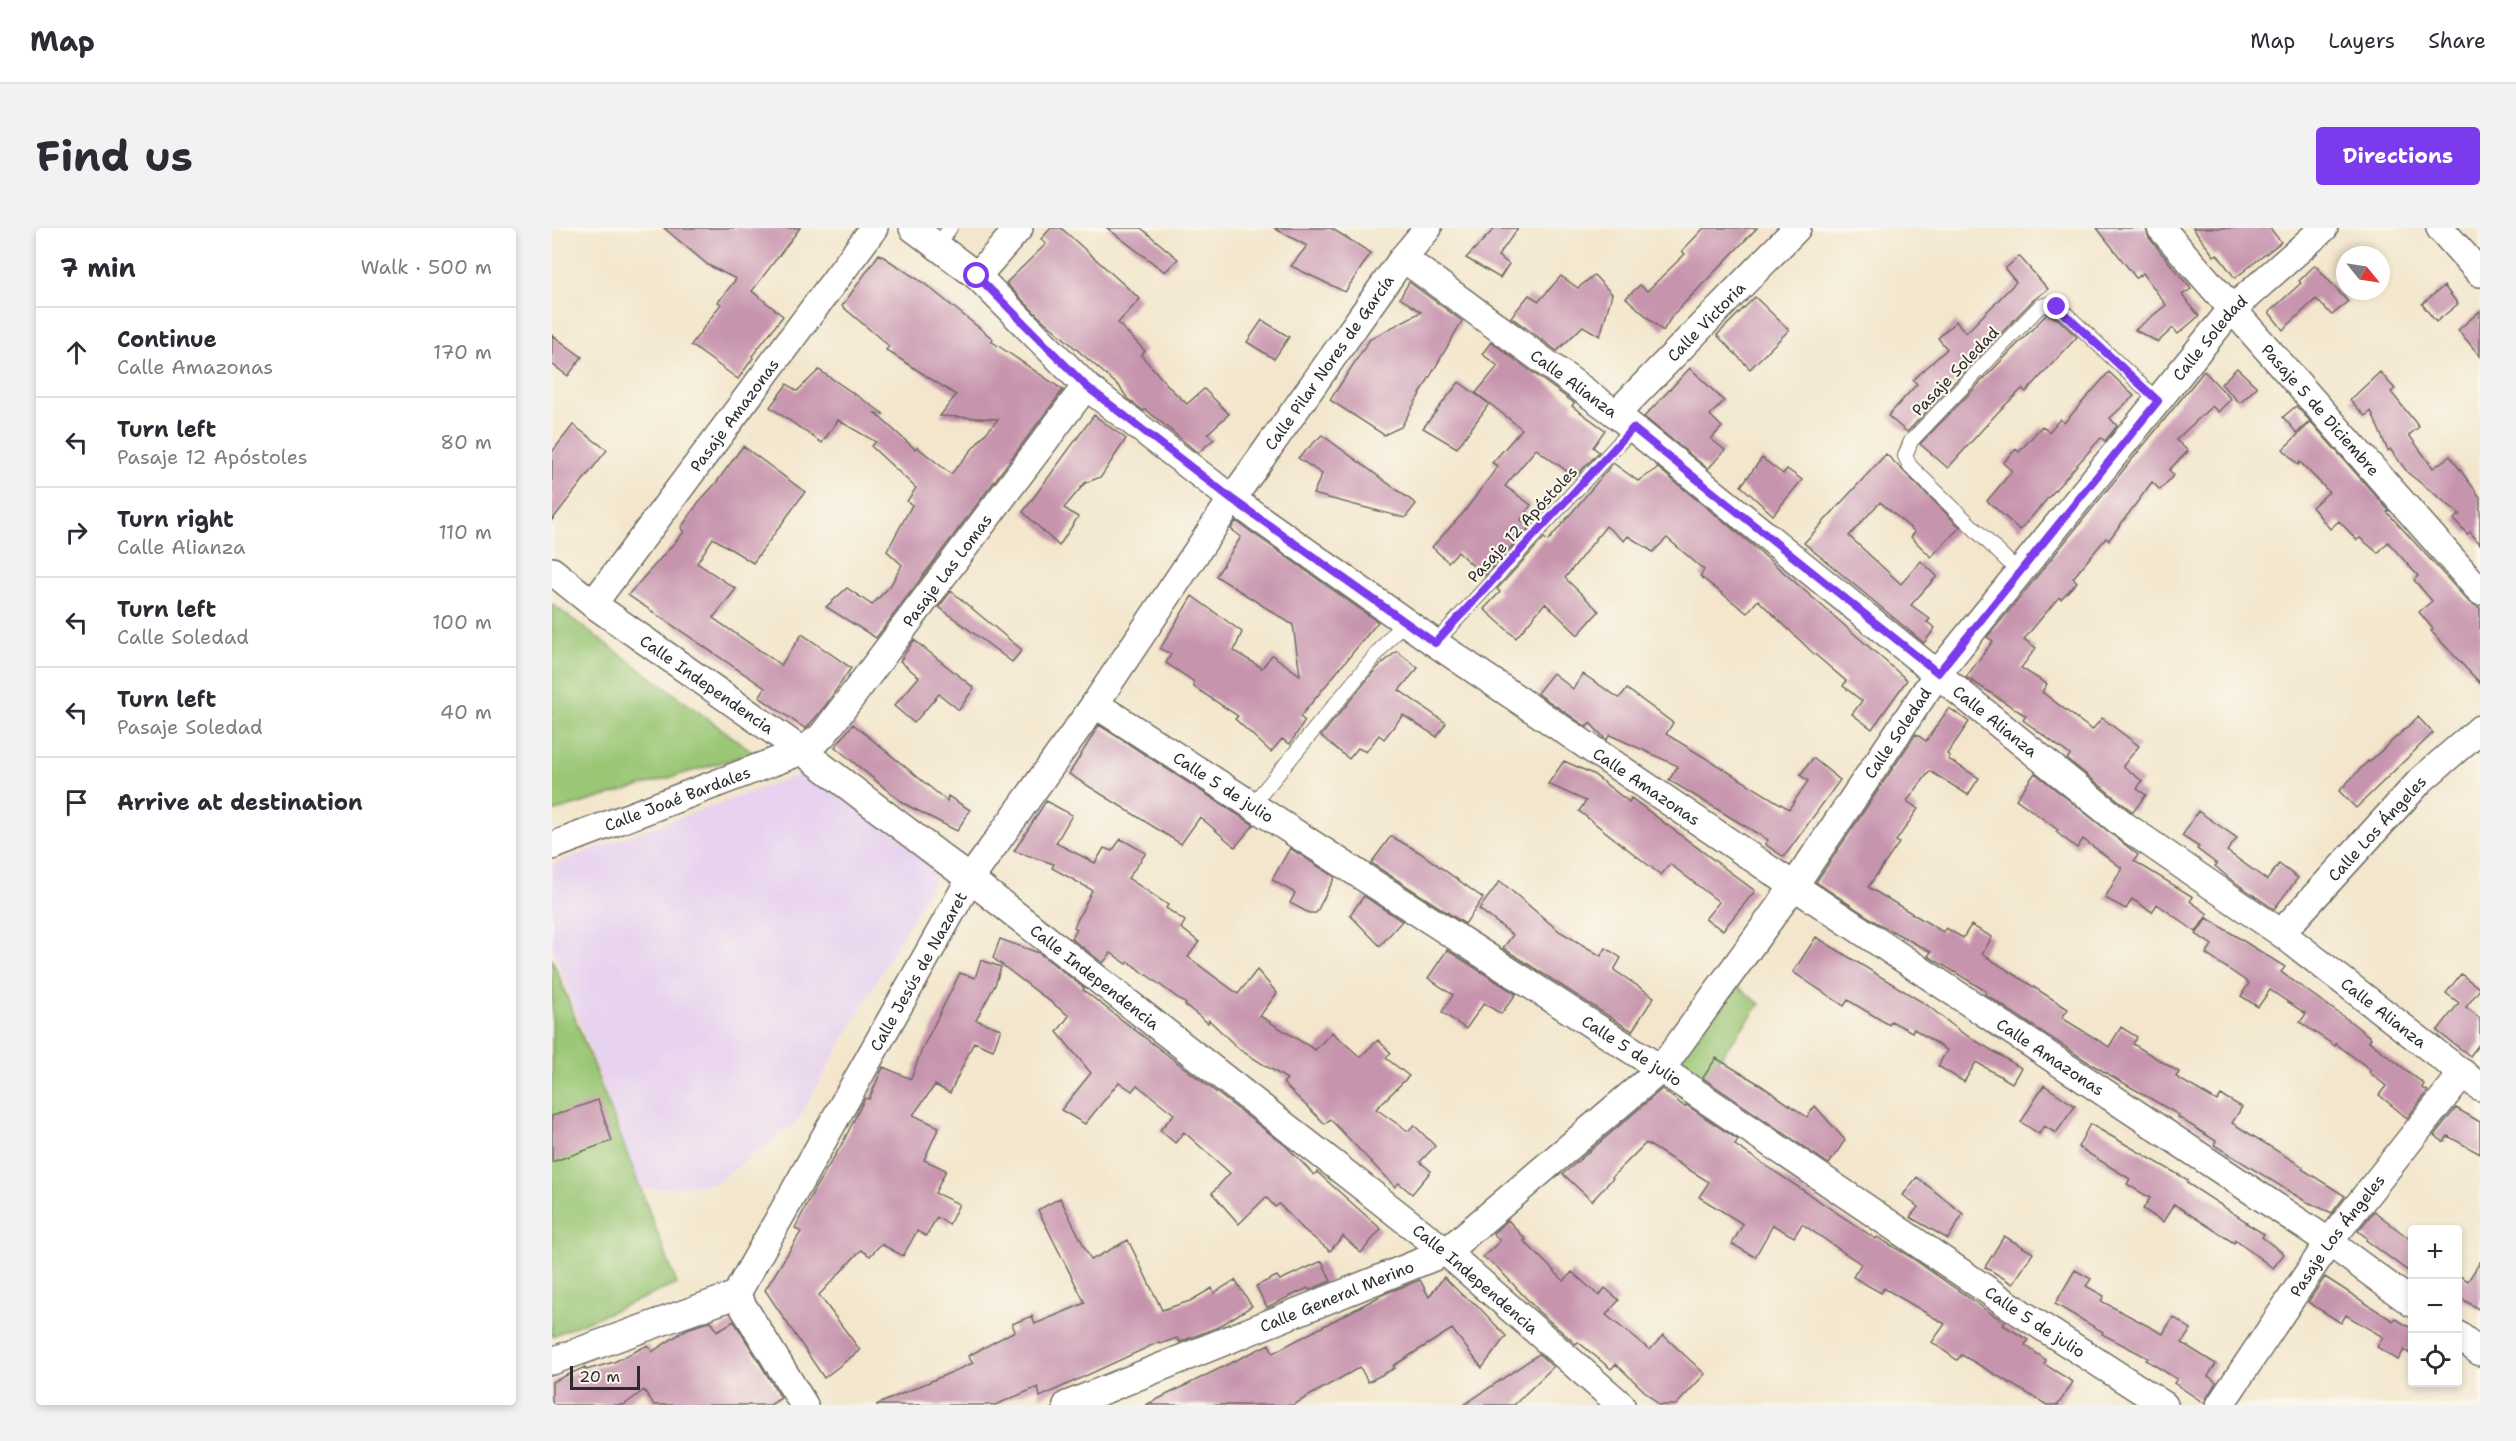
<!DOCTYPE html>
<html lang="en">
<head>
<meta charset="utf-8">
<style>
	body { margin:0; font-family:"Shantell Sans",sans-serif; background:#f2f2f3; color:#2b2b33 }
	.controls { position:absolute; right:18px; bottom:18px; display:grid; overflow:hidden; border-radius:6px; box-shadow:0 3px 9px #0003 }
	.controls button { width:54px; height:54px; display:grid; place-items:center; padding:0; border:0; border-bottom:2px solid #e1e1e2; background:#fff; color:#2b2b33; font:30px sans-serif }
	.compass { position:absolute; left:1784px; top:18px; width:54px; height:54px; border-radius:50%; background:#fff; box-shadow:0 3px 9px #0003; rotate:120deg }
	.scale { position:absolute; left:18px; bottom:15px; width:70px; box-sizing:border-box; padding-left:6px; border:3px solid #2b2b2b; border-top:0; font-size:16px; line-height:21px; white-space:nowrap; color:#2b2b2b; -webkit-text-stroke:4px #fbf7ec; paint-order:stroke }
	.stop { position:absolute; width:18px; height:18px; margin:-14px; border:4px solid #7c3aed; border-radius:50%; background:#fff }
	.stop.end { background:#7c3aed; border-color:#fff; box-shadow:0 2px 6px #0008 }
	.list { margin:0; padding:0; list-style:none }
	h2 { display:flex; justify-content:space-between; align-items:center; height:78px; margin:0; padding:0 24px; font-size:26px }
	h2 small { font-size:20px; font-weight:400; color:#7c7c81 }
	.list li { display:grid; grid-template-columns:39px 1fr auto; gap:18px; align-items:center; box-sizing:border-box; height:90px; padding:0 24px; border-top:2px solid #e1e1e2 }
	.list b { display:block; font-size:22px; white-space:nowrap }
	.list p { margin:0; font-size:20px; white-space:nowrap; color:#7c7c81 }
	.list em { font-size:20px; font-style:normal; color:#7c7c81 }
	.icon { flex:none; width:33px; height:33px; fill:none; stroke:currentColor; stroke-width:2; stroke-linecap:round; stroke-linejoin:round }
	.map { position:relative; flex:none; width:1928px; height:1177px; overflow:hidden; border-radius:6px }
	header { display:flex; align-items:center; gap:36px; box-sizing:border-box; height:84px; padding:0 30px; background:#fff; border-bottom:2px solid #e1e1e2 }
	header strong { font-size:28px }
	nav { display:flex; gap:33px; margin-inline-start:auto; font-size:21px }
	.intro { display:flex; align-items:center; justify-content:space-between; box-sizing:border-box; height:144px; padding:0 36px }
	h1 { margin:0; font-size:42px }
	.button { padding:15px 27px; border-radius:6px; background:#7c3aed; color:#fff; font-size:21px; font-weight:700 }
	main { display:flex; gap:36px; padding:0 36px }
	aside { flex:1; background:#fff; border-radius:6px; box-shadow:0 3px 9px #0003 }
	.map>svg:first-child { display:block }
</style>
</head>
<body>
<header>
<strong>Map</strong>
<nav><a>Map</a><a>Layers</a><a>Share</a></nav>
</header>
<div class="intro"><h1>Find us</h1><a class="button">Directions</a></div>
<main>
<aside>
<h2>7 min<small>Walk · 500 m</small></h2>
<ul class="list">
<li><svg class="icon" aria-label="ahead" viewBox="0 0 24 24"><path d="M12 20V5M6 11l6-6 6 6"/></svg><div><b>Continue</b><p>Calle Amazonas</p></div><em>170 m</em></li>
<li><svg class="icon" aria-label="left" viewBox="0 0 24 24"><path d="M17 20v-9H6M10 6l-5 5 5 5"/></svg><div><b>Turn left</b><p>Pasaje 12 Apóstoles</p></div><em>80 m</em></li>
<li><svg class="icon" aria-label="right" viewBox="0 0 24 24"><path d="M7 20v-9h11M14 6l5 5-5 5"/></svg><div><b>Turn right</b><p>Calle Alianza</p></div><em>110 m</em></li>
<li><svg class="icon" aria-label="left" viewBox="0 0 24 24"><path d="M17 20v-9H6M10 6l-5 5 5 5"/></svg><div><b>Turn left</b><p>Calle Soledad</p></div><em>100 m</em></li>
<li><svg class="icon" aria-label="left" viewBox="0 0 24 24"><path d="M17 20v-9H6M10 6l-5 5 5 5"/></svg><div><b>Turn left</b><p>Pasaje Soledad</p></div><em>40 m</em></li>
<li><svg class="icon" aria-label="arrive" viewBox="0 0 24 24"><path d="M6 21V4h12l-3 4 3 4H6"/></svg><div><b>Arrive at destination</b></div></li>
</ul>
</aside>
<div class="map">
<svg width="1928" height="1177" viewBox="0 0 1928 1177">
	<rect width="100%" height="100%" fill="#fbf7ec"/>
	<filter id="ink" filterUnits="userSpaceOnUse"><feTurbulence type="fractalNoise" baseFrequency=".0167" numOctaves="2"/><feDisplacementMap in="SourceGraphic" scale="12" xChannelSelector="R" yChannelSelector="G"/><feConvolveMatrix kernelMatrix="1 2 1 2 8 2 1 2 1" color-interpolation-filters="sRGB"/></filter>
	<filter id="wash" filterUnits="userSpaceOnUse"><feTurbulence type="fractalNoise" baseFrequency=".008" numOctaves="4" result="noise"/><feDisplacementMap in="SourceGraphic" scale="24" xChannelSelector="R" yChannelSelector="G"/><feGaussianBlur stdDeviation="1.35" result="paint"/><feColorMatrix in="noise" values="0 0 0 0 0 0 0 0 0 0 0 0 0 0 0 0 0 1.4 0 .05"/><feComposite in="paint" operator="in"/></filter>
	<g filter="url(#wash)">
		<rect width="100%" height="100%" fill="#f3e6cc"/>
		<path fill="#e7d2ef" d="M265,540L387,643L244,895L163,955L89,962L0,718V636Z"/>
		<path fill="#9ac674" stroke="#627850" stroke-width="1.5" d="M0,376L202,525L0,584Z
			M0,730L125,1056L0,1108Z
			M1177,752L1208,776L1146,859L1114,835Z"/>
		<g id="blocks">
			<path fill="#c794ae" d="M112,0H248L200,63L231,88L200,128L201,130L186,151L139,117L169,76L166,74L184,51L156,37Z
				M499,0H509L588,71L566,95L593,123L589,127L619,161L635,176L652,161L677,186L655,206L662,211L646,225L593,181L592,183L576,171L568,159L485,87L454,55L494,16L489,11Z
				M555,0H589L626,31L613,44Z
				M722,0H779L819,25L793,64L739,38L755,18Z
				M943,0H966L946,28L957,36L948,50L914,30Z
				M1152,0H1205L1120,88L1111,103L1074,70L1088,57L1095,63L1133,26L1130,23Z
				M1545,0H1594L1597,10L1639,61L1630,67L1647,88L1626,106L1621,100L1606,114L1583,102L1614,77L1591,45L1584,50Z
				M1641,0H1718L1729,14L1683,50L1665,26L1662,28Z
				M327,26L373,56L441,111L439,113L511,162L324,410L274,379L295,360L320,377L338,358L350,337L335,323L360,277L355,273L364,260L319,218L324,214L286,192L270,215L218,179L235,156L245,163L267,142L332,186L323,185L363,221L365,219L399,246L446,191L388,188L404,167L334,122L337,118L290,78Z
				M1467,28L1496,61L1480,73L1355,204L1336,188L1365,156L1361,152L1395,121L1386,110L1404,93L1414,105L1464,54L1453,41Z
				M1763,37L1796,74L1780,87L1764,71L1731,102L1717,84L1749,55L1747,53Z
				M1042,47L1060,66L1048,108L1031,98L1005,123L959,89L977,67L987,73L1009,48L1026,60Z
				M857,54L910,93L849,199L832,207L778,172L818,111L869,84L848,70Z
				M1892,58L1906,76L1884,94L1870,76Z
				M1203,69L1237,102L1198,141L1165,107Z
				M1928,83V128L1906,102Z
				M1495,86L1506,91L1525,109L1474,164L1470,161L1446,184L1396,240L1368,216Z
				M710,92L737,109L722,131L695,114Z
				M0,107L30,129L16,148L0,136Z
				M939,114L1022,175L1020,178L1053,202L1041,219L1047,224L1023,249L984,221L953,258L979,277L969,292L978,299L932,348L906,324L896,334L880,319L912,284L946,238L940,235L970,201L924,165L946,138L930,126Z
				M1138,140L1172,173L1158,187L1170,199L1159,211L1173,222L1156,241L1092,189Z
				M1685,140L1705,159L1688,175L1669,156Z
				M1652,143L1679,171L1666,184L1660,178L1624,212L1636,223L1617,242L1622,247L1608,262L1600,254L1557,312L1554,310L1521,350L1525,354L1509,371L1507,369L1472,411L1484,420L1469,440L1495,456L1490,464L1540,502L1550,490L1587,518L1571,538L1590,553L1585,561L1594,567L1581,584L1515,531L1518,527L1471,492L1474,488L1414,449L1441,413L1435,409L1447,395Z
				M1557,144L1582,168L1558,190L1565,198L1553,213L1549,210L1540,220L1468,302L1435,273L1460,243L1451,235L1464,221L1467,224L1490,198L1497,204L1508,191L1512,195Z
				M1828,144L1843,161L1839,164L1867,199L1857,207L1881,240L1898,228L1928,269V316L1918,304L1915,306L1902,291L1908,286L1856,245L1838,221L1836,223L1819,183L1813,188L1798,172Z
				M907,154L937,176L905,220L871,200Z
				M1744,178L1758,193L1745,205L1731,189Z
				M542,187L574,211L549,249L533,255L512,280L526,289L507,318L471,284Z
				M1759,194L1837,283L1835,284L1916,373L1928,380V455L1879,403L1881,401L1867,384L1880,373L1862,352L1866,348L1836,314L1826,325L1808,310L1805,312L1787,293L1778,301L1760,279L1777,264L1748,234L1746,237L1731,221Z
				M21,197L55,222L0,292V224Z
				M770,207L864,276L853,290L761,266L770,246L746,230Z
				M191,218L253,264L201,335L161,310L145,335L184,361L161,390L229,437L250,406L299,440L273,478L254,501L207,469L213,460L76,367L132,304L129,300L146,275L164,255Z
				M1334,226L1408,299L1379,329L1359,309L1363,304L1328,274L1297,308L1349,356L1369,333L1385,348L1359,377L1378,391L1375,394L1383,400L1372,415L1252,315Z
				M1210,230L1231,246L1235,241L1250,252L1221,287L1189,258Z
				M1061,235L1086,253L1106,240L1198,315L1355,452L1320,501L1300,486L1310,473L1291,458L1294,453L1259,423L1206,372L1195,385L1148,348L1152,342L1115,310L1101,324L1076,308L1072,313L1054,298L1013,350L1047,383L1026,407L993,375L964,410L932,381L948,364L945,361L992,310L996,313Z
				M684,293L826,394L748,489L753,493L738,516L730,511L719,524L683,491L686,488L642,459L641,453L614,435L619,426L608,421L640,368L690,404L682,423L710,440L720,427L748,447L741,397L664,348L689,309L679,301Z
				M399,363L470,422L460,434L387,379Z
				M362,412L422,460L407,482L387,466L362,495L342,478L367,449L348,433Z
				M845,423L866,440L847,462L894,495L885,509L851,487L832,511L827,507L814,524L806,520L797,531L769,508L824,441Z
				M1001,445L1021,461L1031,446L1067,470L1075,461L1121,495L1114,506L1237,581L1256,553L1248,547L1261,530L1288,552L1232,629L1213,616L1216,612L1117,552L1126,538L1058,507L1054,512L1038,495L1035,499L985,465Z
				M1397,480L1417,494L1395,526L1398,528L1396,531L1427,550L1416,567L1378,543L1355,573L1366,581L1344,613L1347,615L1316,659L1391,704L1394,700L1411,710L1419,697L1440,709L1430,726L1516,781L1510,790L1557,819L1569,799L1585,809L1581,816L1627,844L1624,849L1665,873L1669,867L1690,879L1680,895L1751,939L1750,941L1793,968L1780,985L1753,973L1662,917L1664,913L1626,889L1627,887L1539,836L1433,766L1434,763L1376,728L1379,724L1327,696L1264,654L1364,506L1374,513Z
				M1866,489L1881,505L1804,580L1787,563L1816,533L1817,534Z
				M301,496L395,573L396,568L418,582L405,603L351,575L283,519Z
				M547,497L702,597L683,619L648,589L629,616L517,546Z
				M1012,533L1041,546L1077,574L1079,570L1203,663L1171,702L1153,691L1167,674L1118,636L1109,647L1027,583L1034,573L996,556Z
				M1483,545L1586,627L1582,633L1641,669L1638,673L1656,686L1644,704L1605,676L1600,684L1580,671L1574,681L1553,670L1570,640L1531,611L1525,620L1504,604L1506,602L1464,571Z
				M494,573L520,587L504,615L543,635L552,620L560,623L569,611L594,625L576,650L616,677L614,680L633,693L629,700L647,714L636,729L686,766L705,742L725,765L708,788L763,822L780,804L808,829L826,812L839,825L834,830L857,848L824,881L856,903L862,897L883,918L868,934L879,943L860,966L847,955L843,959L778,891L773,896L731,855L735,851L688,822L657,792L656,795L633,777L634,776L577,734L575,736L559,725L551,735L519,710L525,701L522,699L540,662L500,640L502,636L462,623Z
				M1646,583L1685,610L1675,623L1715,652L1727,636L1746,650L1722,681L1677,650L1663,638L1665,636L1645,621L1647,619L1630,608Z
				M839,608L867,624L931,670L913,696L819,635Z
				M738,620L783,649L764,685H757L738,675L743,665L720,652Z
				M948,653L1007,703L1049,728L1054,720L1069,730L1062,742L1102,769L1080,803L951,720L961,707L927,681Z
				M812,668L850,693L828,718L798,687Z
				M1655,690L1733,739L1729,744L1799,794L1819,810L1817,813L1872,856L1870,860L1876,863L1855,890L1827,867L1834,858L1817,844L1819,842L1784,816L1783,818L1748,794L1754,786L1718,762L1706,779L1689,768L1697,755L1654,726L1660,717L1644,706Z
				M1264,709L1375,777L1409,804L1469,840L1460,855L1424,834L1412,854L1386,838L1395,822L1362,801L1360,804L1339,793L1337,797L1296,772L1292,778L1241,744Z
				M448,711L487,725L532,760L531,762L734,918L762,947L765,944L829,1001L809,1025L791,1008L778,1023L751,1001L727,976L723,979L714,969L687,996L660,965L678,945L632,904L623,915L608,902L622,886L585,857L580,863L567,854L533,896L509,882L539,845L505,804L517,788L441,730Z
				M895,722L964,766L949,786L932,775L914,801L890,784L901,767L876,750Z
				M429,732L449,739L443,757L424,792L449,801L441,822L422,814L398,865L383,857L361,887L387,899L372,932L394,942L383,965L407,976L397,997L385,989L374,1008L365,1003L351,1028L329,1016L318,1028L309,1022L267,1067L308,1122L272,1150L213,1062L249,1004L243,1000L263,960L290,916L313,870L317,871L331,839L359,851L370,821L408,745L423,750Z
				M1909,746L1928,761L1914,779L1928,790V815L1918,828L1885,803L1907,775L1894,765Z
				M1164,830L1207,856L1255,889L1263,878L1293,912L1277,936L1151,850Z
				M1492,857L1523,878L1504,905L1492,898L1487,906L1469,894Z
				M1110,861L1133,879L1134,877L1186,912L1183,917L1324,1011L1325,1009L1357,1028L1453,1095L1451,1097L1476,1112L1473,1117L1494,1132L1492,1136L1521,1154L1506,1177H1495L1410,1127L1405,1132L1380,1114L1393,1096L1332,1060L1329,1065L1301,1049L1309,1036L1250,996L1242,1009L1221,997L1203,1029L1180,1016L1191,996L1147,969L1157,954L1094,915L1060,949L1061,950L1040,973L1011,946Z
				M46,872L60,913L0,934V888Z
				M1904,880L1928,894V926L1896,908L1892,914L1882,907Z
				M1538,896L1636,952L1635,955L1695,994L1694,995L1712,1006L1710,1009L1732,1026L1721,1040L1683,1012L1682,1015L1622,976L1611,994L1591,981L1598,970L1575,956L1578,951L1526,919Z
				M1365,949L1411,986L1396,1011L1358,989L1366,979L1351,967Z
				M508,970L539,1032L576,1012L610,1082L638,1073L660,1060L662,1065L683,1052L700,1078L666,1099L628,1114L625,1110L608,1116L607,1114L488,1169L486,1159L443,1177H324L421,1135L416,1128L463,1103L460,1096L480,1088L483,1096L533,1075L486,982Z
				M1822,983L1860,1013V1046L1814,1012L1815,1010L1806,1003Z
				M956,992L974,1012L972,1013L1012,1053L1020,1044L1047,1068L1053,1060L1067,1072L1054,1087L1098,1122L1111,1107L1153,1146L1124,1177H1107L1064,1136L1059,1141L1026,1114L1024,1116L986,1083L945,1039L931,1029L948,1013L941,1005Z
				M1452,1008L1481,1025L1461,1056L1433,1039Z
				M770,1033L779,1053L757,1062L756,1060L715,1079L704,1058L725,1048L728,1052Z
				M1928,1034V1082L1905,1068V1046L1916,1053Z
				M1523,1042L1539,1051L1534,1058L1552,1068L1549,1073L1611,1106L1621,1089L1639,1101L1630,1115L1664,1136L1656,1148L1664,1154L1652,1175L1622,1155L1625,1151L1594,1132L1596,1130L1550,1106L1551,1104L1503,1076Z
				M892,1049L910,1067L924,1076L954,1108L930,1140L900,1101L841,1138L843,1140L816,1154L808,1139L741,1177H594L717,1116L721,1125L832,1066L868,1052L877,1069Z
				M1773,1049L1841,1093L1843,1090L1860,1101V1127L1852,1122L1846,1132L1825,1119L1831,1109L1794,1087L1789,1095L1756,1074Z
				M159,1093L165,1103L182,1093L229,1170L218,1177H102L92,1162L72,1177H0V1154L33,1139L34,1142L62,1134L96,1117L100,1124L135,1101Z
				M987,1126L1001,1139L962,1177H912Z"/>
		</g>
	</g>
	<g filter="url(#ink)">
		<use href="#blocks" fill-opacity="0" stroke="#716c63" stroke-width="1.5"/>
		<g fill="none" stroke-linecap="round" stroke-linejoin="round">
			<defs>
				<path id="service" d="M385,18L398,0
					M1467,344L1358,238L1353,228L1359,213L1487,79L1496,76L1512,84L1606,173
					M883,415L1081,200
					M700,577L852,393"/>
				<g id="minor">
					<path id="s1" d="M361,0L425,48L534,158L680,271L883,415L1242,658L1777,1014L1860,1075"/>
					<path id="s2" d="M1609,0L1928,363"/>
					<path d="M1888,0L1928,45"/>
					<path id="s3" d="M851,30L1064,186L1573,598L1729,705L1928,859"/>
					<path d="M425,48L467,0"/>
					<path id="s4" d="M1064,186L1245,0"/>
					<path id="s5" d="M0,343L41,376L250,523L418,651L894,1024L1069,1177"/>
					<path id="s6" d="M41,376L322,0"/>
					<path id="s7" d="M543,476L1109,841L1469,1085L1612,1177"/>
					<path id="s8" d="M0,618L250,523L270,508L534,158"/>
					<path id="s9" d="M1729,705L1869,552L1928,501"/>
					<path d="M184,1067L252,1177"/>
					<path d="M1906,1107L1928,1124"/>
					<path id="s10" d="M0,1133L184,1067L418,651L543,476L680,271L851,30L876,0"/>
					<path id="s11" d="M515,1177L894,1024L1109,841L1242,658L1386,445L1679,82L1772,0"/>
					<path id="s12" d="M1668,1177L1777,1014L1911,845"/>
				</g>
			</defs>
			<use href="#service" stroke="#716c63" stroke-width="16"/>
			<use href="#minor" stroke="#716c63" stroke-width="30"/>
			<use href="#service" stroke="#fff" stroke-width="14"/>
			<use href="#minor" stroke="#fff" stroke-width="27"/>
		</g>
	</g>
	<g fill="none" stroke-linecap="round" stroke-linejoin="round" filter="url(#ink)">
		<path stroke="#7c3aed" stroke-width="8" d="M425,48L534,158L680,271L883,415L1081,200L1386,445L1606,173L1505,79"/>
	</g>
	<g text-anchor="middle" stroke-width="4.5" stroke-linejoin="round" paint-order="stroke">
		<g font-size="16" fill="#2b2b2b" stroke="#fbf7ec">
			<text dy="6" stroke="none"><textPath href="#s4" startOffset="129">Calle Victoria</textPath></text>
			<text dy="6" stroke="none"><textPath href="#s11" startOffset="1606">Calle Soledad</textPath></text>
			<text dy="6" stroke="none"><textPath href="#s10" startOffset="1302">Calle Pilar Nores de García</textPath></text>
			<text transform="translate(1403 143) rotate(-46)" y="6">Pasaje Soledad</text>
			<text dy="6" stroke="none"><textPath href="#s3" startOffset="212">Calle Alianza</textPath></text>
			<text dy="6" stroke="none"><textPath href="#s2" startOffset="242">Pasaje 5 de Diciembre</textPath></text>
			<text dy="6" stroke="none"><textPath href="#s6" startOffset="236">Pasaje Amazonas</textPath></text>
			<text transform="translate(970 296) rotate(-47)" y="6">Pasaje 12 Apóstoles</text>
			<text dy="6" stroke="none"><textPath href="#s8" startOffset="500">Pasaje Las Lomas</textPath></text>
			<text dy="6" stroke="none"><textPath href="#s5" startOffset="192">Calle Independencia</textPath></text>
			<text dy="6" stroke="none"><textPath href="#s3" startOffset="752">Calle Alianza</textPath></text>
			<text dy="6" stroke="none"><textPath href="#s11" startOffset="1102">Calle Soledad</textPath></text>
			<text dy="6" stroke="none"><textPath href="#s1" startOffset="924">Calle Amazonas</textPath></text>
			<text dy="6" stroke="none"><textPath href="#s7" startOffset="153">Calle 5 de julio</textPath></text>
			<text dy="6" stroke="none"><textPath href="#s8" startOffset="134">Calle Joaé Bardales</textPath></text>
			<text dy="6" stroke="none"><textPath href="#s9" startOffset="142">Calle Los Ángeles</textPath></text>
			<text dy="6" stroke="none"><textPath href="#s10" startOffset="567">Calle Jesús de Nazaret</textPath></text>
			<text dy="6" stroke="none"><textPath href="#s5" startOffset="678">Calle Independencia</textPath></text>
			<text dy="6" stroke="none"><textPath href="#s3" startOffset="1238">Calle Alianza</textPath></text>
			<text dy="6" stroke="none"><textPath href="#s7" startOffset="639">Calle 5 de julio</textPath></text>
			<text dy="6" stroke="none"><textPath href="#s1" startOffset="1410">Calle Amazonas</textPath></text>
			<text dy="6" stroke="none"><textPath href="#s12" startOffset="206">Pasaje Los Ángeles</textPath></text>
			<text dy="6" stroke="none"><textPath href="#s5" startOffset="1164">Calle Independencia</textPath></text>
			<text dy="6" stroke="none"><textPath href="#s11" startOffset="291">Calle General Merino</textPath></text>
			<text dy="6" stroke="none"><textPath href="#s7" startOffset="1125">Calle 5 de julio</textPath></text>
		</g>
	</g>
</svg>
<div class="controls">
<button>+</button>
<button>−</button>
<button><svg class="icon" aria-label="locate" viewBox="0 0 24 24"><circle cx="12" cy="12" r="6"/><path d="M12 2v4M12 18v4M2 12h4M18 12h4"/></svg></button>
</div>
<svg class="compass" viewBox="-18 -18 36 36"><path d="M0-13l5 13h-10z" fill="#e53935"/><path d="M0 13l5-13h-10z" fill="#7c7c81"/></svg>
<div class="scale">20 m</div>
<div class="stop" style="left:425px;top:48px"></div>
<div class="stop end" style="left:1505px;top:79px"></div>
</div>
</main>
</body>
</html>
